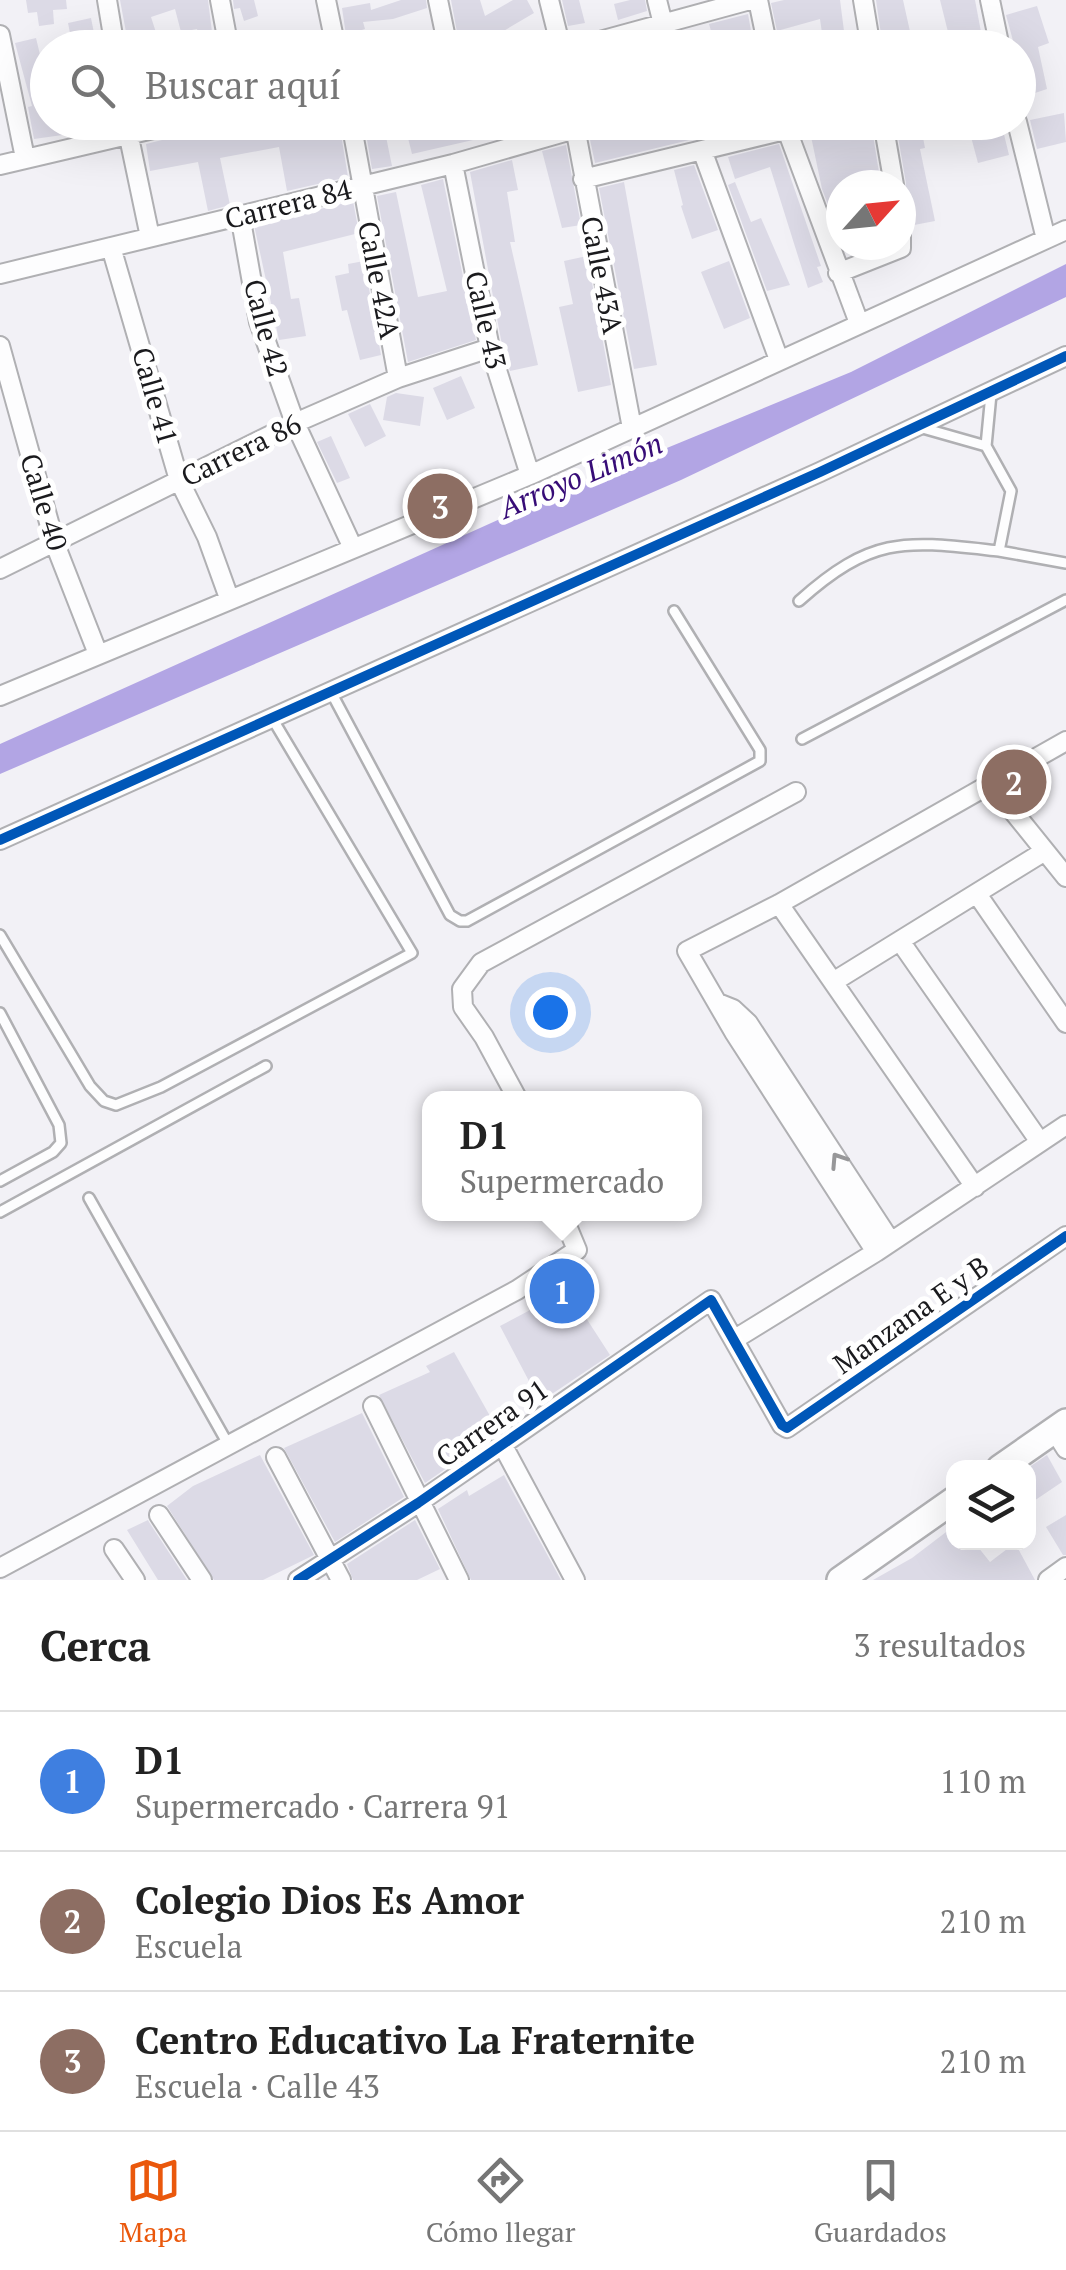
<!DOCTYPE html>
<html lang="es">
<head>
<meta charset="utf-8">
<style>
	body { margin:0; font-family:"PT Serif",serif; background:#f6f6f6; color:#222 }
	.controls { position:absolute; right:30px; bottom:30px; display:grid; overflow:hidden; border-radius:20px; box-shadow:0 10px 40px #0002 }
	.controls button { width:90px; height:90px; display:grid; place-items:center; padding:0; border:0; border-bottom:2px solid #e0e0e0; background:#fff; color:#222; font:50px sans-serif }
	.compass { position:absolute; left:826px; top:170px; width:90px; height:90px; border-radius:50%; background:#fff; box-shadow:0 10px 40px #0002; rotate:63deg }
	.you { position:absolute; left:550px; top:1012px; width:35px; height:35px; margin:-25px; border:8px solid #fff; border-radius:50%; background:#1a73e8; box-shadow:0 0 0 15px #1a73e833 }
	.badge { display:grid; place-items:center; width:65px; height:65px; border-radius:50%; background:#ea580c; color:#fff; font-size:32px; font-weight:700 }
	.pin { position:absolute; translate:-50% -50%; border:5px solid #fff; box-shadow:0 2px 10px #0006 }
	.popup { position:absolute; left:422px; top:1091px; width:280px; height:130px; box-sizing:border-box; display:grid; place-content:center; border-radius:20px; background:#fff; filter:drop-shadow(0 2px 8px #0005); font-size:32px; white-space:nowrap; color:#767676 }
	.popup b { font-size:38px; color:#222 }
	.popup::after { content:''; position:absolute; left:50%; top:100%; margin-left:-20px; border:20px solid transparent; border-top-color:#fff }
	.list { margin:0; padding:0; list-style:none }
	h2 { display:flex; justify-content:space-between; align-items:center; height:130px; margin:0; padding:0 40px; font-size:42px }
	h2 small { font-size:32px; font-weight:400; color:#767676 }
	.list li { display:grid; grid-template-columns:65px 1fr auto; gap:30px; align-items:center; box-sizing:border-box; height:140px; padding:0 40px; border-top:2px solid #e0e0e0 }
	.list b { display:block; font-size:38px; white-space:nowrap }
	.list p { margin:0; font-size:32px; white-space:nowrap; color:#767676 }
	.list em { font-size:32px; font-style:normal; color:#767676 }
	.icon { flex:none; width:55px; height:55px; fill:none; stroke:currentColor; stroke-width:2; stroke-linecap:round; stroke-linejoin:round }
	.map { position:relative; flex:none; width:1066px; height:1580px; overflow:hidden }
	.search { position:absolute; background:#fff; box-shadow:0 10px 40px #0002; left:30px; right:30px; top:30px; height:110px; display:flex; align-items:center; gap:25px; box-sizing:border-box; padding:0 35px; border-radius:55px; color:#767676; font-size:38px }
	.sheet { height:550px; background:#fff }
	nav { display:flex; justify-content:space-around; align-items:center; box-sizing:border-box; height:140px; border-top:2px solid #e0e0e0; background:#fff; font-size:28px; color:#767676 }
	nav a { display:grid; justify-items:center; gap:5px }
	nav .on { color:#ea580c }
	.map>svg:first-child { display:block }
</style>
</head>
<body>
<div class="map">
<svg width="1066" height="1580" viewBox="0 0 1066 1580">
	<rect width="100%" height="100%" fill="#f2f1f6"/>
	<path fill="#b2a5e4" d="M1066,264V297L681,480L0,774V744L560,492L851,372Z"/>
	<path fill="#dcdae6" d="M26,0H66L67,9L53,10L54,24L39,26L37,12L28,13Z
		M120,0H208L212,32L199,36L197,29L181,32L175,9L151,17L161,48H129Z
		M233,0H254L258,16L244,21L240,8L234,9Z
		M401,0H426L427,8L393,19L363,22L365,29L346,35L342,8L370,3L371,10Z
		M451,0H480L485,16L513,0H527L534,13L495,36L497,42L476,48H460Z
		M562,0H579L585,23L568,26Z
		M630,0H645L647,11L618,20L614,4Z
		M784,0H840L844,31L822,33L820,19L777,31L771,3Z
		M876,0H903L913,45L883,48Z
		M940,0H975L984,48H952Z
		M1037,6L1049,43L1038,47L1047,89L1023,97L1018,76V48H1015L1006,15Z
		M748,14L754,48H716L709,24Z
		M91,18L97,48H73L68,23Z
		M36,38L48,88V122H86L84,132L34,139L28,107L32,106L15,43Z
		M1064,113L1066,142L1037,149L1030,120Z
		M222,122H246L248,129L259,127L258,122H339L348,177L287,191L279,147L220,158L230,205L208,211L198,162L150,171L146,144L186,134L194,128Z
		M364,122H383L392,166L372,169Z
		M404,122H426V126L451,122H524L525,128L412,154Z
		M653,122H763L595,163L589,135Z
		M808,122H826L830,140L872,129L881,185H841V212L832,215L822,189Z
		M920,122L925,148L920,149L935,221L914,225L907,192H904L906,183L896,125Z
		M1002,126L1009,155L978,163L970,133Z
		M779,144L821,266L817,267L823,282L808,288L770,167L735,179L728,157Z
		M566,145L581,225L562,228L542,151Z
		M512,160L518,190L507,192L515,242H510L538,365L510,371L502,345L470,172Z
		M694,165L718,230L692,239L681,206L683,205L674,170Z
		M443,179L476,340L408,362L377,196L396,192L418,297L447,291L421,185Z
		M624,182L657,365L634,369L599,188Z
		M735,182L751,222L761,218L790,285L767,291L728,185Z
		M353,201L359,233L283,252L291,299L299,298L306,336L279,340L254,225Z
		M587,256L611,385L578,392L559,307L573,304L564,261Z
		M364,261L381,355L360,360L347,310L342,311L335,276L349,273L348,264Z
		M729,261L750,318L724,329L701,272Z
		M461,376L475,408L447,420L433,388Z
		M396,393L424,397L420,426L383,420L387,397Z
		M370,404L386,436L365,447L348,414Z
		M331,436L350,478L337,483L317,442Z
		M568,1290L610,1355L540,1402L500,1326Z
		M454,1352L499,1432L425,1483L379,1395L430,1372L426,1366Z
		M362,1413L404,1497L335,1542L284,1448Z
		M260,1455L314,1555L263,1580H214L167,1506L193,1486Z
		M1047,1455L1062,1482L1028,1505V1468Z
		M504,1475L506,1479L561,1580H471L438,1509L467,1490L469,1496Z
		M1066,1515V1555H1063L1046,1527Z
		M148,1520L149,1522L187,1580H158L127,1530Z
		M415,1520L440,1569L417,1580H353L347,1564Z
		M954,1526V1542H974L990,1562L1015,1543L1035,1580H873L912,1558Z"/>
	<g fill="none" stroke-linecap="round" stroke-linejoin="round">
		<defs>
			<path id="lane" d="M919,427L986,446L1011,491L999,551L1066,563
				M986,446L991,394
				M799,601C874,534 906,541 999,551
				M331,692L450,915L460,921H467L760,761V750L674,611
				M802,739L1066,600
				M0,935L90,1086L104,1101L116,1105L161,1087L412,953L272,718
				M0,1013L59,1125L61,1143L53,1152L0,1181
				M89,1198L228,1444
				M0,1212L266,1066"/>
			<path id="street" d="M107,0L115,48
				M220,0L229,48
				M326,0L336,48
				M438,0L448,48
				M549,0L561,48
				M657,0L663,24
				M758,0L768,48
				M863,0L871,48
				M990,0L1000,48
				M0,35L25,158
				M574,48L750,0
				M351,122L398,378
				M574,122L632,428
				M784,122L859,323
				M883,122L894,185
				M1017,122L1046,239
				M126,123L150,237
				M702,150L779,360
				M453,164L490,348L530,475
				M0,165L183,122
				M583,179L785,130
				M240,215L259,322L295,423L352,546
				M111,247L179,480L207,537L229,598
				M838,273L901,248V230
				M0,274L453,164L575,129
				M0,346L55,544L98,654
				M0,569L295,423L398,378L490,348
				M0,696L530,475L1066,230
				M991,784L1066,877
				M0,840L820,472L1066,356
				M977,894L1066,1023
				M779,904L975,1187
				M900,941L1040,1142
				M833,982L1045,851
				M718,1003L733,1009L748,1023L891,1242
				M517,1098L484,1037L463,1007L462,989L481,963L796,792
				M876,1252L734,1032L687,951L779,904L1066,741
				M735,1339L876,1252L1066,1125
				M373,1406L459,1580
				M1054,1430L1066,1449
				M502,1444L575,1580
				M276,1457L341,1580
				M159,1515L202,1580
				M114,1549L135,1580
				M0,1568L517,1290L577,1250L562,1214
				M298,1580L418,1503L711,1300L782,1425L787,1428L1066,1236
				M1048,1580L1066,1567"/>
			<path id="secondary" d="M1000,1468L1066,1422
				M840,1580L954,1500"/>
		</defs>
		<use href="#lane" stroke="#b0b0b3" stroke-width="14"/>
		<use href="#street" stroke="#b0b0b3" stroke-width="22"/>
		<use href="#secondary" stroke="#b0b0b3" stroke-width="30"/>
		<use href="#lane" stroke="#fdfdfe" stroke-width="9"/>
		<use href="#street" stroke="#fdfdfe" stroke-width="18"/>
		<use href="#secondary" stroke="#fdfdfe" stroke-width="25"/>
		<defs>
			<path id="cycleway" d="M0,840L820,472L1066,356
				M298,1580L418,1503L711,1300L782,1425L787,1428L1066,1236"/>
		</defs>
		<use href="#cycleway" stroke="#fff" stroke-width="16"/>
		<use href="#cycleway" stroke="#0057b8" stroke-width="10"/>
	</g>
	<defs><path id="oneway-chevron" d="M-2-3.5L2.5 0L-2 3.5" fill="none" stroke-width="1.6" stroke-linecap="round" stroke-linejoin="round" transform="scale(2.5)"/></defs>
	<use stroke="#979799" href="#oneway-chevron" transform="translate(838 1160) rotate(-123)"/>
	<g text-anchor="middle" stroke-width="10" stroke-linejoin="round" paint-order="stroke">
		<g font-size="28" fill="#1a1a1d" stroke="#fff">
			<text transform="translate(288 204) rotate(-14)" y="10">Carrera 84</text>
			<text transform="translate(602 275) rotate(79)" y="10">Calle 43A</text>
			<text transform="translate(379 280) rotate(79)" y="10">Calle 42A</text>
			<text transform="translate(486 320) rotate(77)" y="10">Calle 43</text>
			<text transform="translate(266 328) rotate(75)" y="10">Calle 42</text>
			<text transform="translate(155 396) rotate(74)" y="10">Calle 41</text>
			<text transform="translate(241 450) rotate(-26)" y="10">Carrera 86</text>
			<text transform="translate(44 502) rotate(73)" y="10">Calle 40</text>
			<text transform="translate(911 1315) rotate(-35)" y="10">Manzana E y B</text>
			<text transform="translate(492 1423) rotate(-35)" y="10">Carrera 91</text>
		</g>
		<g font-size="30" font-style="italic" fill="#370c77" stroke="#fff">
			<text transform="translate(581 476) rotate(-23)" y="10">Arroyo Limón</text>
		</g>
	</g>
</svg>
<div class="controls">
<button><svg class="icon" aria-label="layers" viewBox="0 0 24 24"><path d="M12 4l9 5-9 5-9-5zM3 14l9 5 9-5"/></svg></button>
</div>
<svg class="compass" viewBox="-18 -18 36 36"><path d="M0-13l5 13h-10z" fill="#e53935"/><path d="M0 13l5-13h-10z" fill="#767676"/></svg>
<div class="you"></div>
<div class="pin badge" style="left:562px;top:1291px;background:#3f7fe0">1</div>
<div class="popup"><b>D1</b>Supermercado</div>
<div class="pin badge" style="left:1014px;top:782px;background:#8d6e63">2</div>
<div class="pin badge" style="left:440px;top:506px;background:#8d6e63">3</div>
<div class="search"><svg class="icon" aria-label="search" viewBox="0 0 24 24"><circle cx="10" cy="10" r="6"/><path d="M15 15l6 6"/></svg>Buscar aquí</div>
</div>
<section class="sheet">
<h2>Cerca<small>3 resultados</small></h2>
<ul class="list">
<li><span class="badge" style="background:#3f7fe0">1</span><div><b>D1</b><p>Supermercado · Carrera 91</p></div><em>110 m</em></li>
<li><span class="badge" style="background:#8d6e63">2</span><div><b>Colegio Dios Es Amor</b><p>Escuela</p></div><em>210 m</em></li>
<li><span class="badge" style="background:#8d6e63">3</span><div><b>Centro Educativo La Fraternite</b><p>Escuela · Calle 43</p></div><em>210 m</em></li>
</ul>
</section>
<nav>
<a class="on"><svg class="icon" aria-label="map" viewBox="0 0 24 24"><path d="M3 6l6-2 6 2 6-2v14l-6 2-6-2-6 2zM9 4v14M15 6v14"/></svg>Mapa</a>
<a><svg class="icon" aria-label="directions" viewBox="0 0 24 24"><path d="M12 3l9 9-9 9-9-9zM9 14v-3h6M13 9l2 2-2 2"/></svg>Cómo llegar</a>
<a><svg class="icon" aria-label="saved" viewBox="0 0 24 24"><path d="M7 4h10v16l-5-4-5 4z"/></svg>Guardados</a>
</nav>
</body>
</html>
